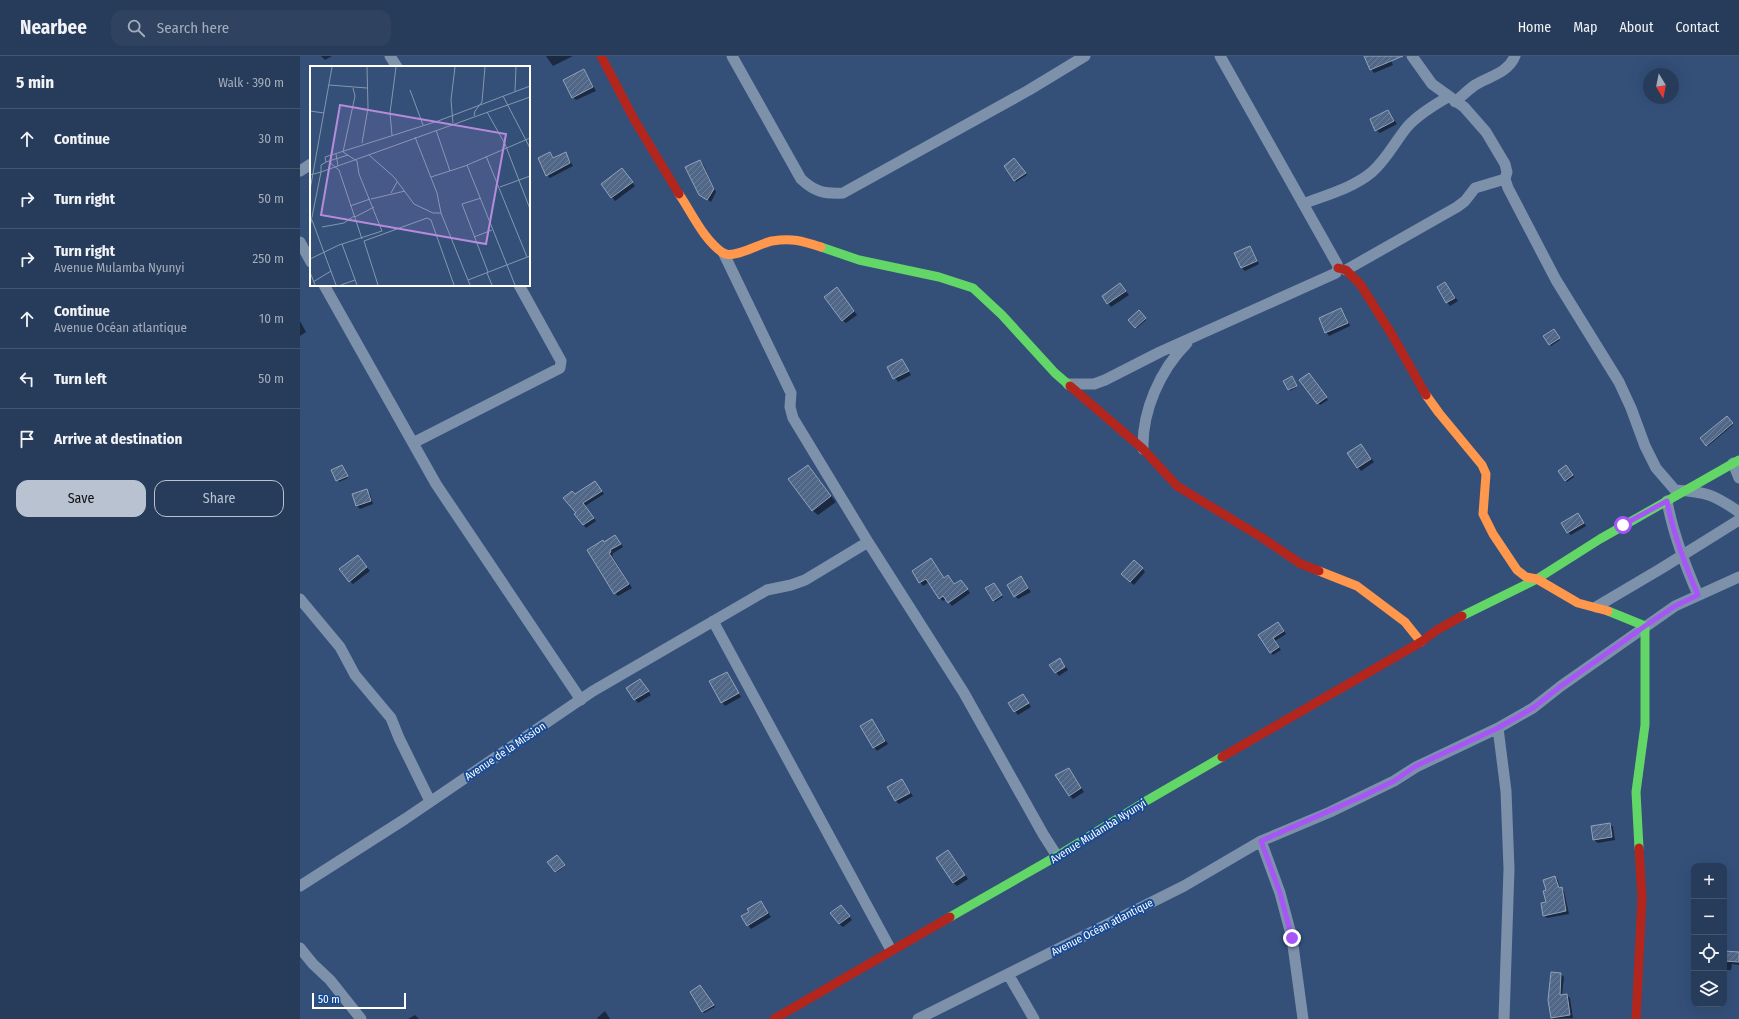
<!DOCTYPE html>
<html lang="en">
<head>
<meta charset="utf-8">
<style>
	body { margin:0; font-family:"Fira Sans Condensed",sans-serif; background:#2f4361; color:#f1f3f6 }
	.controls { position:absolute; right:12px; bottom:12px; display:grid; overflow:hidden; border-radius:8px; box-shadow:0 4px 16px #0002 }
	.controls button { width:36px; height:36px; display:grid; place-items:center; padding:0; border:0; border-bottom:1px solid #435671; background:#273c5b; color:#f1f3f6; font:20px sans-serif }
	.compass { position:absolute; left:1343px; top:12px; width:36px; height:36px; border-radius:50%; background:#273c5b; box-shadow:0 4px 16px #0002; rotate:170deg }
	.scale { position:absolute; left:12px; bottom:10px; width:94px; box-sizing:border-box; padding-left:4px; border:2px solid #fff; border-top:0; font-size:11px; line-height:14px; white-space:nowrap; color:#fff; -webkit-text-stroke:3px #174a96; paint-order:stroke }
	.stop { position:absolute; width:12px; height:12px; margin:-9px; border:3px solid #a855f7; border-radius:50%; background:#fff }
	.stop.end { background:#a855f7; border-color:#fff; box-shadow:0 1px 4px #0008 }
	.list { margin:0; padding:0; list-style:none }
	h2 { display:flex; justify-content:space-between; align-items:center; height:52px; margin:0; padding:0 16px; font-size:17px }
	h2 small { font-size:13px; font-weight:400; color:#a4adbb }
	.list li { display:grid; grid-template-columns:26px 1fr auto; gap:12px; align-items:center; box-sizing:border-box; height:60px; padding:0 16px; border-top:1px solid #435671 }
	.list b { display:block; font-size:15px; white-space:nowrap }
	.list p { margin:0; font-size:13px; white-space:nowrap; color:#a4adbb }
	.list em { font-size:13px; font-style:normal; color:#a4adbb }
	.actions { display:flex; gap:8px; padding:12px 16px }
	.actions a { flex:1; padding:9px 0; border:1px solid #b8c2d0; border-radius:12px; text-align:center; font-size:14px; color:#b8c2d0 }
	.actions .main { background:#b8c2d0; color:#111 }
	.icon { flex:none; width:22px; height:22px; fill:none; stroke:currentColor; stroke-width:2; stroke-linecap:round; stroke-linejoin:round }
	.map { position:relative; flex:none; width:1439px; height:963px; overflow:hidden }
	header { display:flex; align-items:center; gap:24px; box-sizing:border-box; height:56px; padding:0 20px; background:#273c5b; border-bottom:1px solid #435671 }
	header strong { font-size:19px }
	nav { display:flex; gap:22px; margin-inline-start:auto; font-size:14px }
	.search { width:280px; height:36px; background:#2f4361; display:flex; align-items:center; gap:10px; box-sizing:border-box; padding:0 14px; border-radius:12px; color:#a4adbb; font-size:15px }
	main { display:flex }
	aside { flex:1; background:#273c5b }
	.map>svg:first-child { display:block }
</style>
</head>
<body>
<header>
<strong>Nearbee</strong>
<div class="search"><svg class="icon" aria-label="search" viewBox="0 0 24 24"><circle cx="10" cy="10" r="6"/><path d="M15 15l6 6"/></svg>Search here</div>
<nav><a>Home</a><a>Map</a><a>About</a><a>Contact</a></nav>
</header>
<main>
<aside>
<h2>5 min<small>Walk · 390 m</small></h2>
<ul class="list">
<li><svg class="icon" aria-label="ahead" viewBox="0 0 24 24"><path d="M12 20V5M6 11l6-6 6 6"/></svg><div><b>Continue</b></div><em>30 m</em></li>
<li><svg class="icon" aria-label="right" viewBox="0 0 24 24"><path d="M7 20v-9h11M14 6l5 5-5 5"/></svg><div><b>Turn right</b></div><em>50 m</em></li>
<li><svg class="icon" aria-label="right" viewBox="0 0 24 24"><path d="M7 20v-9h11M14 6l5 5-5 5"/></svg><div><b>Turn right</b><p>Avenue Mulamba Nyunyi</p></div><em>250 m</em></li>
<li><svg class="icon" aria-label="ahead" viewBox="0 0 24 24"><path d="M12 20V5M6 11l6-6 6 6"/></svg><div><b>Continue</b><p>Avenue Océan atlantique</p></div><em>10 m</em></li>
<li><svg class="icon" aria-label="left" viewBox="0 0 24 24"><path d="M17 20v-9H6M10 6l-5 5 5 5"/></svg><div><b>Turn left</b></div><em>50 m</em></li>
<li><svg class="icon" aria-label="arrive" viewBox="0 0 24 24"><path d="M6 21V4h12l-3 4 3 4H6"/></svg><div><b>Arrive at destination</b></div></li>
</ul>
<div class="actions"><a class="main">Save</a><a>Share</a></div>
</aside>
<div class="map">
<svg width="1439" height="963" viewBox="0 0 1439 963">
	<defs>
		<pattern id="building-hatch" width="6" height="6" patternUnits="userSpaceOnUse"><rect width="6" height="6" fill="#516788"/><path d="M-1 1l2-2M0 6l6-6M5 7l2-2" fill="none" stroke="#6b7e9a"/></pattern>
	</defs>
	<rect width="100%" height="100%" fill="#345079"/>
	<path fill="#0007" d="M21,0H32L25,4Z
		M246,0H273L253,10Z
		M1067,0H1089L1093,9L1074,17L1071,13Z
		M284,14L296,35L276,44L273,41Z
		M1088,55L1097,68L1080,77L1076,74Z
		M250,97L254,102L265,97L273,110L250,122L247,119Z
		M716,104L727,119L716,126L715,124Z
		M400,105L403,108L416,136L411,146L400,138Z
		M325,117L335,130L315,145L302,129Z
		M950,191L959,208L945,215L942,212L935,198Z
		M1145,227L1158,245L1150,250L1147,246Z
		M823,232L829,239L811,251L803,240Z
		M540,236L557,259L546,267L542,264Z
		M1041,254L1044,257L1050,270L1029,280L1026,276Z
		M839,256L846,264L837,272L829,264Z
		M0,265L6,276L0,280Z
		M1255,275L1260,284L1251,290L1250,288Z
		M602,304L611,319L598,326L588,312Z
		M1011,321L1028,344L1020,349L1018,347Z
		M993,323L997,331L990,335L984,326Z
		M1427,362L1433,369L1408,390L1401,382Z
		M1061,389L1074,406L1061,415L1058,411Z
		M42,410L48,422L39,426L32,414Z
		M1268,412L1274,421L1267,426L1259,415Z
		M513,416L536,446L518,459L512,454Z
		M295,426L304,438L285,450L296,465L286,472L276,458L277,457L275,439Z
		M66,434L70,438L73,448L60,453L57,450L53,439Z
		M1278,458L1286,470L1271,479L1268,476Z
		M318,483L323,491L312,498L313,499L312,500L332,532L318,540L315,537L305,487Z
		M631,503L645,523L648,520L655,529L664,528L670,537L652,550L646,543L643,545L640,542L629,526L623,530L620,526Z
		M61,504L70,515L53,528L50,525Z
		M842,512L845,516L834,529L826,522Z
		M721,522L731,536L718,543L715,540Z
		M695,529L703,541L695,546L686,533Z
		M981,570L986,578L975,585L981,594L973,599L960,579Z
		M760,603L768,614L759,620L751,609Z
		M427,617L441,641L425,650L422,646Z
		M340,624L351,639L338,647L327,632Z
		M726,643L731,651L718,659L709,648Z
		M572,664L588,688L577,695L574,691Z
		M769,714L784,736L773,743L770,740Z
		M602,724L613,740L599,748L596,745Z
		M1310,768L1313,771L1315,784L1298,787L1294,784Z
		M648,795L668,823L657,830L653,827Z
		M258,801L265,810L257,816L255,815Z
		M1255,821L1258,824L1260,833L1264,835L1269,858L1247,862L1244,859L1248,835Z
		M461,846L471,861L451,873L448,869L451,856Z
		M544,853L552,864L543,871L539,868Z
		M1424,896L1439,897V909L1432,908L1431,914H1424Z
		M1261,918L1264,921L1262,939H1267L1270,942L1273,962L1253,963L1252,962Z
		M402,931L415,951L404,957L402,955Z
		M305,955L310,963H298L297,962Z
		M115,959L119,963H108Z"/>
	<path fill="url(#building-hatch)" stroke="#92a2b9" d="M1064,0H1103L1070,14Z
		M284,13L293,31L272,42L263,24Z
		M1088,54L1094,65L1075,75L1070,63Z
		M250,96L253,102L266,96L270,107L246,120L238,102Z
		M714,102L726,117L714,125L704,110Z
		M400,104L414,133L407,144L399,139L385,111Z
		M322,112L333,126L311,142L301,128Z
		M950,190L957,205L941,212L934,197Z
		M1145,226L1155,242L1146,247L1137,231Z
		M820,227L826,235L807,248L802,240Z
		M537,231L554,255L542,265L524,241Z
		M1041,252L1048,267L1025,277L1019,262Z
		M839,254L846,262L835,272L828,264Z
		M1254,273L1260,282L1249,289L1243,280Z
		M602,303L609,315L593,323L587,311Z
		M1009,317L1027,341L1017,348L999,324Z
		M992,320L997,330L988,334L983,325Z
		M1427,360L1433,367L1406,390L1400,382Z
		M1061,388L1071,403L1057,412L1047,397Z
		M42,409L48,420L36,425L31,414Z
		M508,409L531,440L512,455L488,423Z
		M1266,409L1273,419L1265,425L1258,415Z
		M295,425L302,435L283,447L294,462L283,469L274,458L276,457L263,442L272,435L275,438Z
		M67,433L71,445L56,450L52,438Z
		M1278,457L1284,467L1267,477L1261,467Z
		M315,479L321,488L310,494L311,496L309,497L329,528L314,538L287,494L303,484L304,486Z
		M58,499L67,511L49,526L39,513Z
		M631,502L644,522L648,519L654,528L661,524L668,533L648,547L643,540L639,543L626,523L619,527L612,515Z
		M834,504L843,512L830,526L821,518Z
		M721,520L728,532L714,541L707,529Z
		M694,527L702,539L693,545L685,532Z
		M978,566L984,575L973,582L979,591L970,597L958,579Z
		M760,602L765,611L755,617L749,609Z
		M427,616L439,637L421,647L409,625Z
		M340,623L349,635L334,644L326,632Z
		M723,638L729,647L714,656L708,647Z
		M572,663L585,685L573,692L560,670Z
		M769,712L781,732L769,740L755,719Z
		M602,723L610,737L595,745L587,731Z
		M1310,767L1312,781L1293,784L1291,770Z
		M648,794L665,819L653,827L636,802Z
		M257,799L265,809L255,816L247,806Z
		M1255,820L1259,832L1262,831L1266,855L1243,860L1241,847L1246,846L1243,835L1246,834L1243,824Z
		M461,845L468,857L447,870L441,860L449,856L447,853Z
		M541,849L550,860L539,868L530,857Z
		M1424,895L1439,896V906L1424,905Z
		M1251,916L1261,917L1260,939L1267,938L1270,959L1251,962L1248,944Z
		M400,929L414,949L402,956L390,936Z"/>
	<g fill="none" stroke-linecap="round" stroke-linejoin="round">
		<path stroke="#7d91ab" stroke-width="11" d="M90,0L97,11
			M432,0L501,123C515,136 524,138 543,137L729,34L785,0
			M1112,0L1132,28L1164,51L1186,76L1205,108L1207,116L1205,123L1208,132L1256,224L1319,326L1331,352L1345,390L1356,412L1375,434C1406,436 1413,438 1439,456
			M1155,46C1162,40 1168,34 1175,29C1190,20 1208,17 1215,0
			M0,115L11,108
			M1003,148C1026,139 1053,132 1072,116C1087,103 1096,84 1108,70C1119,58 1134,49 1148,41
			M0,186L11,206
			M424,198L491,337L490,351L493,362L568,486L664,637L743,778L757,800
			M1046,214L1157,151L1165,145L1175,132L1205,123
			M24,229L136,428L281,644
			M768,328H794L805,324L860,296L1036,217L1038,212L1037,208L920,0
			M113,387L260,312L261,305L219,229
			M843,393C842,355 860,314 887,287
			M1433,407L1439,422
			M1367,445C1373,478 1385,509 1398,539
			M0,543L40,591L55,619L91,662L99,682L130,745
			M1296,551L1362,512L1439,464
			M413,565L591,894
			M1198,672L1206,735L1209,813L1204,963
			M961,785L980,837L992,882L1003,963
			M0,830L105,763L293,635L467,534L491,529L505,524L568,486
			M0,892L13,908L30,924L61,963
			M708,918L734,963
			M618,963L884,830L961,785L1030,756L1094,725L1116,711L1198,672L1233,652L1261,630L1375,550L1439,521"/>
		<path stroke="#63d668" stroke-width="9" d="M521,191L559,204L639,221L673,232L702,259L755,317L770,330
			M1308,555L1345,570V669L1336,736L1339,792
			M1162,560L1237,523L1300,483L1439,404
			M650,861L757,800L846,745L922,701"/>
		<path stroke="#ff974d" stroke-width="9" d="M379,138C392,157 403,183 423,197C433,204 460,187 472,185C493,182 502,185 521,191
			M1126,339L1139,357L1182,409L1186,418L1183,458L1193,478L1217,514L1226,521L1237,523L1278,547L1308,555
			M1019,515L1057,530L1105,566L1121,586"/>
		<path stroke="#b3261e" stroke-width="9" d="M301,0L335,65L379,138
			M1038,212L1046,214L1060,228L1091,277L1126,339
			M770,330L843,393L877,430L961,481L1001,508L1019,515
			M922,701L1121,586L1137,574L1162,560
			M474,963L650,861
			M1336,963L1342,842L1339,792"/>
	</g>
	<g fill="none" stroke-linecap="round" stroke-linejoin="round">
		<path stroke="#a855f7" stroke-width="5" d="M992,882L980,837L961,785L1061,741L1094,725L1116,710L1198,672L1233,652L1261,630L1345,570L1375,550L1398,539C1385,509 1373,478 1367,445L1323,469"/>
	</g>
	<g text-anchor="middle" stroke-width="4" stroke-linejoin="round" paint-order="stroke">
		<g font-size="11" fill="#fff" stroke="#174a96">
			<text transform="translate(205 695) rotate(-34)" y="4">Avenue de la Mission</text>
			<text transform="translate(798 775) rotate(-32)" y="4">Avenue Mulamba Nyunyi</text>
			<text transform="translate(802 871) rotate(-27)" y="4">Avenue Océan atlantique</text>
		</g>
	</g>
	<g transform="translate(10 10)">
		<rect width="220" height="220" fill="#345079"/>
		<path fill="none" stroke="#8596af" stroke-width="1" d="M19,19L57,22M100,24L113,59M205,25L206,1M193,30L220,82M0,45L14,47M177,46L195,78L220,143M164,50L165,45L172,36L175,1M143,57L141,34L145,1M126,64L140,105M82,69L80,47L86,1M105,71L127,127L131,147M52,77L58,42L57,1M26,88L28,100M59,89L84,111L104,138L123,147H131L160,219M176,90L217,191M16,96L38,89M19,96L29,104L52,173M157,99L205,219M0,109L11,106V99L16,96L15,91L128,55L220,20M121,111L155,100L220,72M190,121L220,110M0,124L22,1M81,127L87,116M171,132L152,138L178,206M61,133L95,125M40,140L60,133M45,151L64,141M2,154L26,219M0,161L11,106L220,31M12,161L34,157L44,150M164,171L182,164M32,178L47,219M0,193L29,179L72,165L49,108L47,95L33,86L45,30L43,22M0,206L5,219M177,207L182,219M158,214L220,190M3,216L21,205M31,219L45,214M68,219L54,175L117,152L121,154L144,219"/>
		<path fill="#b68bdc" fill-opacity="0.15" stroke="#b68bdc" stroke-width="2" d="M30,39L196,68L176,178L11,149Z"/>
		<rect width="220" height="220" fill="none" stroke="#fff" stroke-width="2"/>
	</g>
</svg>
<div class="controls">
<button>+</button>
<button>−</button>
<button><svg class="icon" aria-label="locate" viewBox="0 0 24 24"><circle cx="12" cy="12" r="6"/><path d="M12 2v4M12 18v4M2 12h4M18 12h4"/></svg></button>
<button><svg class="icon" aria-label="layers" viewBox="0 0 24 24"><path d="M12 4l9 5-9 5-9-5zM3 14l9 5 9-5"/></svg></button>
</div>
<svg class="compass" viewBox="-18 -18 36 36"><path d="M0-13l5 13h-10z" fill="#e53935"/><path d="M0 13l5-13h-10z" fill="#a4adbb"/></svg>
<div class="scale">50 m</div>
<div class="stop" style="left:1323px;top:469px"></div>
<div class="stop end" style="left:992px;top:882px"></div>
</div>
</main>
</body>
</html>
